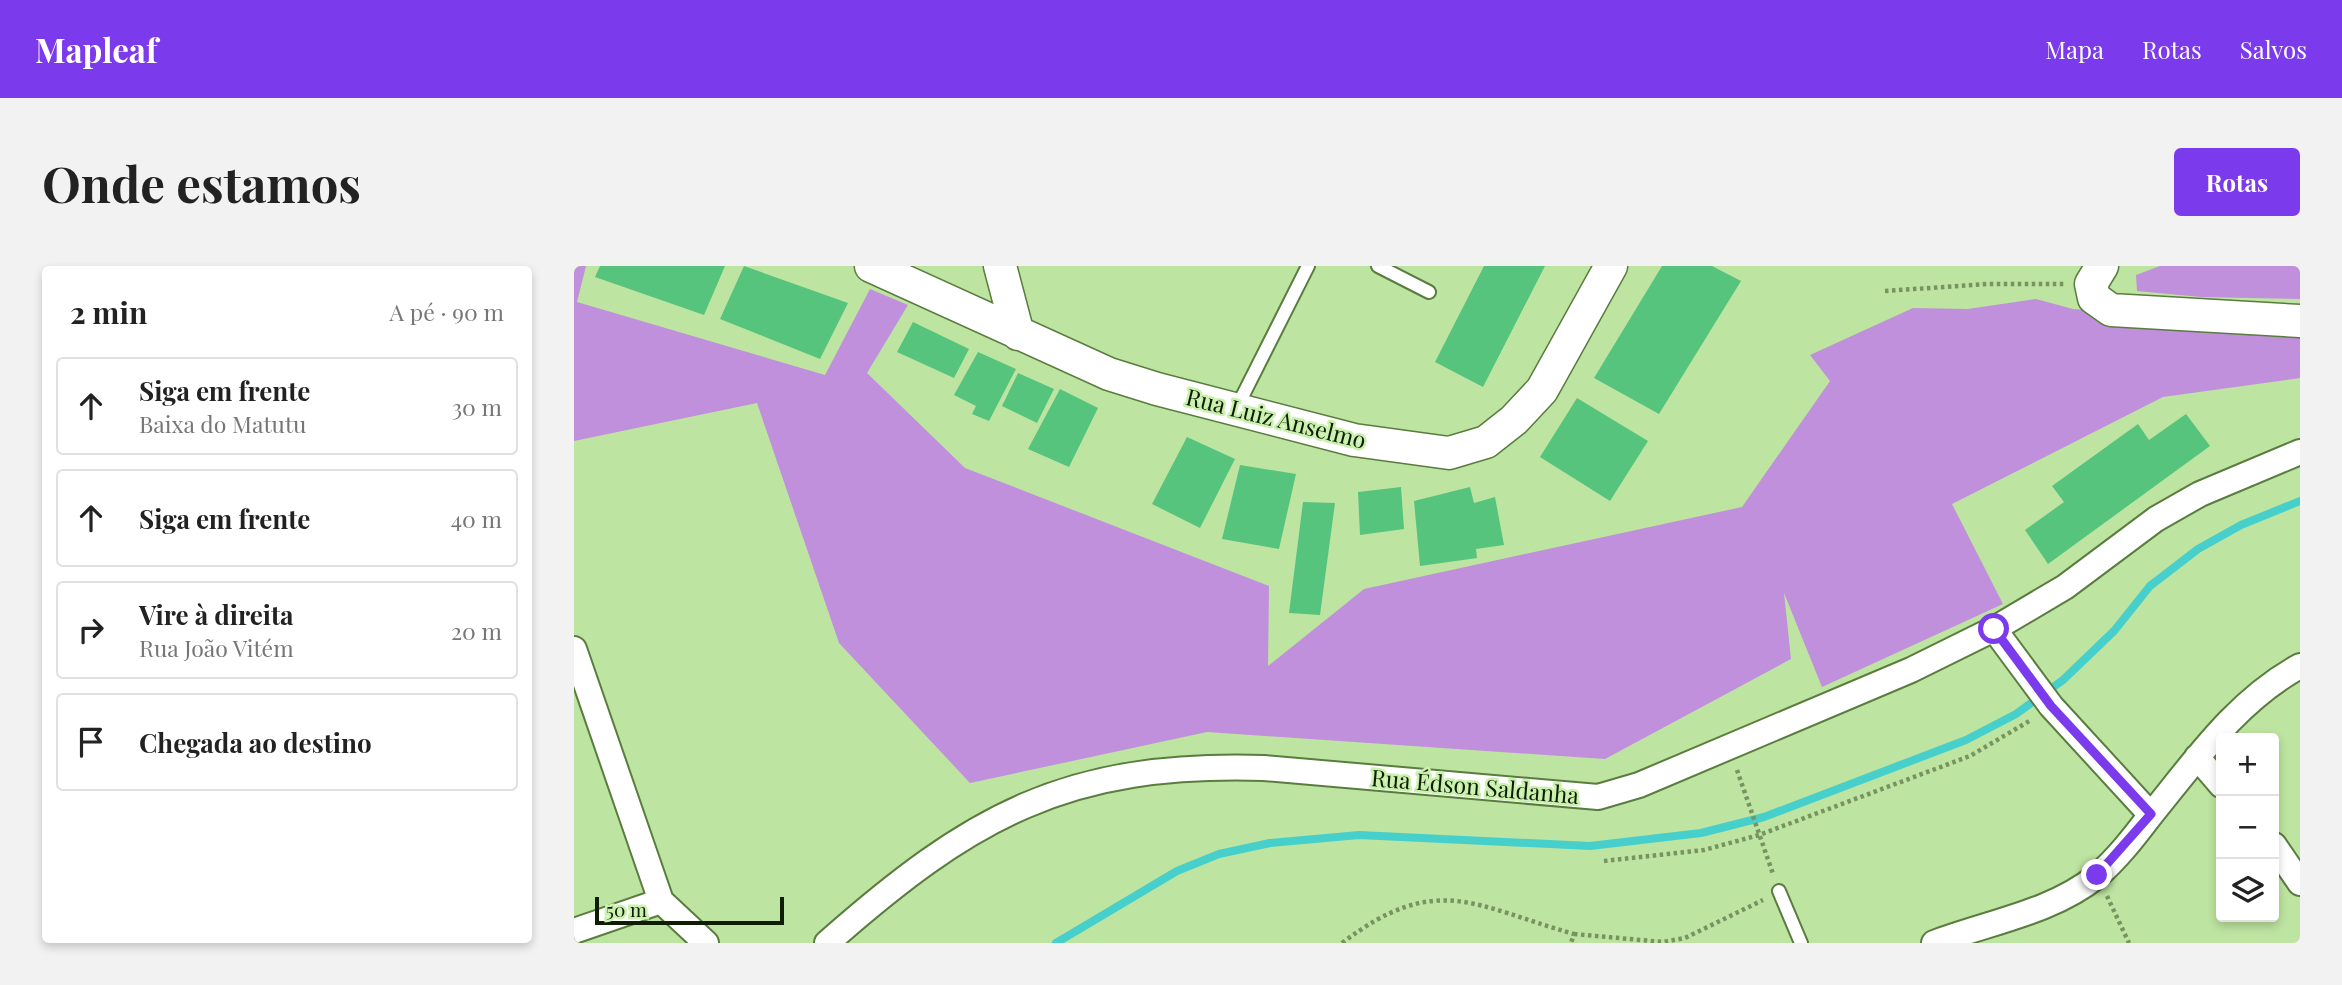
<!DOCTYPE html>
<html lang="pt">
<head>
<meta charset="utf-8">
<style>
	body { margin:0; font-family:"Playfair Display",serif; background:#f2f2f2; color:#222 }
	.controls { position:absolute; right:21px; bottom:21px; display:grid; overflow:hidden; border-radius:7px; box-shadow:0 4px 10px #0003 }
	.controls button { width:63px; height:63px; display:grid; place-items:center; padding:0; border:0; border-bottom:2px solid #e0e0e0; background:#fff; color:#222; font:35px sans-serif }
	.scale { position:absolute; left:21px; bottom:18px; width:189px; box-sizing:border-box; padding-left:7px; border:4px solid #0f1d04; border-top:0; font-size:19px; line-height:24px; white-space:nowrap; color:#0f1d04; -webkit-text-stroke:5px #caf1ae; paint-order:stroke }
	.stop { position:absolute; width:21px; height:21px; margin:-16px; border:5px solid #7c3aed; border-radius:50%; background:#fff }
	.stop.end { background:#7c3aed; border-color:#fff; box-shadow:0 2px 7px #0008 }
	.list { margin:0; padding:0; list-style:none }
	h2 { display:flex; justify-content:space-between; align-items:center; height:91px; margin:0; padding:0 28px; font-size:30px }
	h2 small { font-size:23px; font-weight:400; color:#767676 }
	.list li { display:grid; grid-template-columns:46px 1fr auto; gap:21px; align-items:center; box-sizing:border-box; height:98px; margin:0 14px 14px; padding:0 14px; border:2px solid #e0e0e0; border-radius:7px }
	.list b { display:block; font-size:26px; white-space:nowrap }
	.list p { margin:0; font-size:23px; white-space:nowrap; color:#767676 }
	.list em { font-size:23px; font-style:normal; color:#767676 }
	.icon { flex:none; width:38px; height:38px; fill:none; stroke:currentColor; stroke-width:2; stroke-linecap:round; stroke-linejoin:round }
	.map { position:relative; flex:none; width:1726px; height:677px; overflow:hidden; border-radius:7px }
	header { display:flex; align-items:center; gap:42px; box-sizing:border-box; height:98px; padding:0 35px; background:#7c3aed; color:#fff }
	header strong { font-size:33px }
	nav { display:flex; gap:38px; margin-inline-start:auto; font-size:24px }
	.intro { display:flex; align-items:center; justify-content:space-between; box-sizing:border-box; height:168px; padding:0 42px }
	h1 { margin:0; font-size:49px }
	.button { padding:18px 32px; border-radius:7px; background:#7c3aed; color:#fff; font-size:24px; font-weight:700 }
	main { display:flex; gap:42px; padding:0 42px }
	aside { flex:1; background:#fff; border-radius:7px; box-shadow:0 4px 10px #0003 }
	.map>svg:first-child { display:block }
</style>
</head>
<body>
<header>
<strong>Mapleaf</strong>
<nav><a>Mapa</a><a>Rotas</a><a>Salvos</a></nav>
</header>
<div class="intro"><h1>Onde estamos</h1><a class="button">Rotas</a></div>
<main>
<aside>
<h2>2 min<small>A pé · 90 m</small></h2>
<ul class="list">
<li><svg class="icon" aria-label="ahead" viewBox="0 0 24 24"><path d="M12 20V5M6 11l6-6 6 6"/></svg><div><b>Siga em frente</b><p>Baixa do Matutu</p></div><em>30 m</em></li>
<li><svg class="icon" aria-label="ahead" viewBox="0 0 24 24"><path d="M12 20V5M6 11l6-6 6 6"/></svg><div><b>Siga em frente</b></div><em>40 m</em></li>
<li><svg class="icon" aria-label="right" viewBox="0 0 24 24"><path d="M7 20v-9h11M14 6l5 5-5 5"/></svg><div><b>Vire à direita</b><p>Rua João Vitém</p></div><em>20 m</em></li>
<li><svg class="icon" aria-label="arrive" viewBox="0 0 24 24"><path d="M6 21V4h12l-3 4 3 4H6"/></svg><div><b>Chegada ao destino</b></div></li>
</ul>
</aside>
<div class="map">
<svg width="1726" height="677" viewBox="0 0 1726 677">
	<rect width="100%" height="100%" fill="#bde4a1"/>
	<path fill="#c190dc" d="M0,0H12L3,36L251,109L296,23L334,39L293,107L391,202L695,320L694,400L790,323L1168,241L1256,115L1236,89L1339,42L1394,43L1462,33L1499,43L1726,58V112L1589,131L1378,238L1429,338L1248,421L1210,327L1217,393L1031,493L633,466L396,517L265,377L183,137L0,175Z
		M1586,0H1726V33L1627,31L1563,25L1562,9Z"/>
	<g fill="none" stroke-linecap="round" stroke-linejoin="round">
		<path stroke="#47cfcc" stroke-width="8" d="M482,677L603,605L645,588L696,577L785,569L1016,580L1127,567L1190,551L1392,474L1442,448L1489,414L1540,365L1576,320L1624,283L1667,259L1726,235"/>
	</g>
	<path fill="#57c47d" d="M26,0H151L130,49L21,11Z
		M170,0L274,37L246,93L146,53Z
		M910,0H971L909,121L861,96Z
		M1088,0H1138L1167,15L1085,148L1020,112Z
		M339,56L395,83L380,112L323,86Z
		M404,86L442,103L415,155L398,148L402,140L380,129Z
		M444,107L480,123L463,157L428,140Z
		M486,123L524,142L495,201L454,183Z
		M1003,132L1074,175L1036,235L966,191Z
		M1612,148L1636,180L1474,298L1451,264L1490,236L1478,220L1564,158L1575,174Z
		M613,171L661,193L626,262L578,238Z
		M666,199L722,208L705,283L648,273Z
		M827,221L830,263L786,269L784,226Z
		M896,221L900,237L921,231L930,279L902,283L903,292L846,300L840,235Z
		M729,236L761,237L746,349L715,347Z"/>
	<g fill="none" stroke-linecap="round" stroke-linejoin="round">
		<defs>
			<path id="service" d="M804,0L855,26
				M662,143L734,0
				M1205,625L1227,677"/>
			<path id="minor" d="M1420,363L1477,440L1577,549
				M0,383L87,635L132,677
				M1623,491L1647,519
				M1700,579L1726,617
				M0,665L87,635
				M253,677C397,550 492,496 690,502L1024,531L1065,519L1337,404L1420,363L1491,321L1582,253L1626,228L1726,186
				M1360,677C1415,656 1477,647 1523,610C1543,593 1560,571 1576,550C1621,495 1662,435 1726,400"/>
			<path id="tertiary" d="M297,0L535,108L583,123L780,174L875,187L912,176L940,154L968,124L1037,0
				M426,0L444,68
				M1528,0L1517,18L1520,32L1537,44L1726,55"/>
		</defs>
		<use href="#service" stroke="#5a7c3f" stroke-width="16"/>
		<use href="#minor" stroke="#5a7c3f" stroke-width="28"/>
		<use href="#tertiary" stroke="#5a7c3f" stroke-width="35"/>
		<path stroke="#769361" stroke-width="4.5" stroke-dasharray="3.5 3.5" stroke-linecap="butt" d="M1311,25L1414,18H1492
			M1163,504L1199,608
			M1030,595L1130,584L1185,569L1396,490L1457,454
			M1533,630L1555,677
			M1000,668L1089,676L1111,672L1189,634
			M768,677C863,605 900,640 1000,668L997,677"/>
		<use href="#service" stroke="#fff" stroke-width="12"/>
		<use href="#minor" stroke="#fff" stroke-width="24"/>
		<use href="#tertiary" stroke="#fff" stroke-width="32"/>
	</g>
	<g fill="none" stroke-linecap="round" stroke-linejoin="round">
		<path stroke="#7c3aed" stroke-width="9" d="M1420,363L1477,440L1577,548L1523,609"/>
	</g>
	<g text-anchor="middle" stroke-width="5" stroke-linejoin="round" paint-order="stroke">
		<g font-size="23" fill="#0f1d04" stroke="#caf1ae">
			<text transform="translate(702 153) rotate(14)" y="8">Rua Luiz Anselmo</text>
			<text transform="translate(901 521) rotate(5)" y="8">Rua Édson Saldanha</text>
		</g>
	</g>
</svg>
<div class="controls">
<button>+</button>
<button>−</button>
<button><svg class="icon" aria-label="layers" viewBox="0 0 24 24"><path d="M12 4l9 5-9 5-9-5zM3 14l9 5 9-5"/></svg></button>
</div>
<div class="scale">50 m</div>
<div class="stop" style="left:1420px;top:363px"></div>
<div class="stop end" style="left:1523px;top:609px"></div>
</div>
</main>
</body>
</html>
